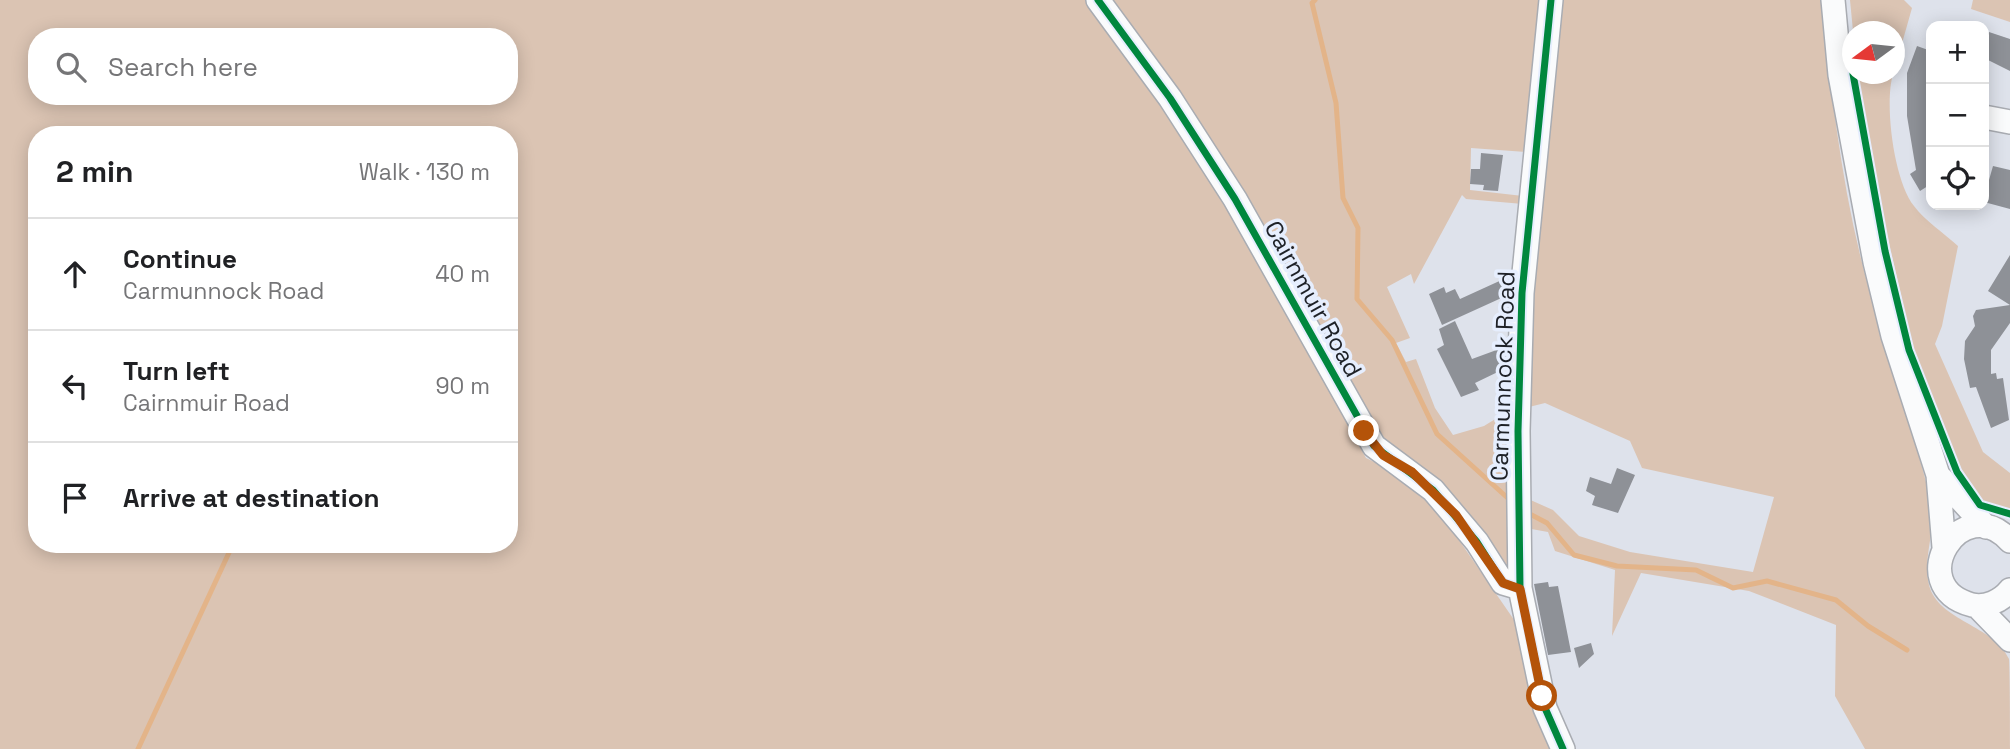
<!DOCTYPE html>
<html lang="en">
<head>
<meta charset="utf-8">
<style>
	body { margin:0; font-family:"Space Grotesk",sans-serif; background:#f6f6f6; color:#202124 }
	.controls { position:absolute; right:21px; top:21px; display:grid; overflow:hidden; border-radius:14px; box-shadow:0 4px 18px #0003 }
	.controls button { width:63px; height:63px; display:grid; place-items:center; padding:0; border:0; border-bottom:2px solid #e0e0e0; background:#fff; color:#202124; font:35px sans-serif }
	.compass { position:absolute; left:1842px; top:21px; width:63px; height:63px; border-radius:50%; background:#fff; box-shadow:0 4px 18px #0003; rotate:255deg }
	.stop { position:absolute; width:21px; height:21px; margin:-16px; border:5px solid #b45309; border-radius:50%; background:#fff }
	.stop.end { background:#b45309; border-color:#fff; box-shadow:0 2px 7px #0008 }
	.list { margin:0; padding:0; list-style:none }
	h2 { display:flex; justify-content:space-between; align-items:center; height:91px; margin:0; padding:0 28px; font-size:30px }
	h2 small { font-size:23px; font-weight:400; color:#757577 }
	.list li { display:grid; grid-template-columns:46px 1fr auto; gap:21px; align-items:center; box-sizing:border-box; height:112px; padding:0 28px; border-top:2px solid #e0e0e0 }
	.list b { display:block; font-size:26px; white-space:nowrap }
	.list p { margin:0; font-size:23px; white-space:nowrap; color:#757577 }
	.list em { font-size:23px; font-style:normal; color:#757577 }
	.icon { flex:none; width:38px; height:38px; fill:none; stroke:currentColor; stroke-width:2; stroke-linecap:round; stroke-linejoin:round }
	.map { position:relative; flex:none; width:2010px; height:749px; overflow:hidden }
	.search { position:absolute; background:#fff; box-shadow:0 4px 18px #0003; left:28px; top:28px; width:490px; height:77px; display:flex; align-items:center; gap:18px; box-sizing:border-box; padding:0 24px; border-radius:28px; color:#757577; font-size:26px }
	.panel { position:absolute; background:#fff; box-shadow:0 4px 18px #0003; left:28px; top:126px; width:490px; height:427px; border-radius:28px }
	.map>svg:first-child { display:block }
</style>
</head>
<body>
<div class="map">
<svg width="2010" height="749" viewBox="0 0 2010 749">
	<rect width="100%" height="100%" fill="#dee2eb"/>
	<path fill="#dbc4b3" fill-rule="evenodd" d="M0,0H1088L1201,156L1366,458L1393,471L1432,501L1519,627L1552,749H0ZM37,37H509V96H37ZM37,135H509V544H37Z
		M1112,0H1545L1526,152L1471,148L1470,190L1523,196V204L1466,199L1462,195L1414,284L1411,274L1387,287L1410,338L1396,343L1406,362L1416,359L1435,408L1453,435L1484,426L1513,408V564L1507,569L1379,440L1209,136Z
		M1562,0H1822C1831,95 1842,190 1867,282C1887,356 1913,428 1931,501C1937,530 1922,556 1929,585C1938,621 1994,625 2009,659C2010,673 2010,730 2010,749H1865L1835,696L1836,625L1749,591L1641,573L1612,636L1615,570L1555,551L1548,532L1526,528V498L1553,510L1579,536L1630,552L1753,572L1774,497L1642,468L1630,441L1545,403L1525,408L1528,308Z
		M1850,0H1904L1912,8L1895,68V32L1853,31Z
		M1973,0H2010V22L1971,9Z
		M1856,74H1893C1884,104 1894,181 1914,206C1925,221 1944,233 1958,246L1942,326L1935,344L1983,452L2010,473V512L1982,502L1959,469L1916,361L1867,146Z"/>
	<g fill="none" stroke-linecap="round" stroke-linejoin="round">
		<path stroke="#e3b489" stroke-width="5" d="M1315,0L1312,3L1336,103L1343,198L1358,228L1357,299L1392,340L1437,434L1511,501
			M1524,511L1547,523L1574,555L1617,566L1696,570L1733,588L1767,581L1836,600L1868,626L1907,650
			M138,749L233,544"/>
	</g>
	<path fill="#8e9197" d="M1989,32L2010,39V71L1984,58V45Z
		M1917,46L1931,51V184L1920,191L1910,174L1916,170L1907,116V73Z
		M1481,153L1503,155L1498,191L1483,190L1484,185L1470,184L1471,169H1480Z
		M1993,166L2010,170V209L1984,202V178L1989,180Z
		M2010,255V305L1988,291Z
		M1506,278L1508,295L1442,325L1429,294L1444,287L1446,293L1455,289L1460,299Z
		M2010,305V323L1991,350V374L1996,373L1997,379L2003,378L2009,420L1991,428L1976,387L1970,388L1964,359L1965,341L1975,326L1973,316L1976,310Z
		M1455,321L1472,359L1502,348L1506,358V368L1475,383L1479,390L1461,397L1437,349L1444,345L1439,329Z
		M1617,468L1635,475L1618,513L1592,505L1595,496L1586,491L1590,477L1611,484Z
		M1548,582L1549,587L1558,586L1571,652L1548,655L1534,584Z
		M1591,643L1594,654L1579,668L1574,648Z"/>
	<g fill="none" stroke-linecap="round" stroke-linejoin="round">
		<defs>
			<path id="minor" d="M1098,0L1170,98L1235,199L1374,446L1433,490L1477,542L1503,583L1520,588
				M1551,0L1522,293L1518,431L1520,588L1545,708L1563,749
				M1833,0L1840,75L1875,262L1893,336L1938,475L1944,547
				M1984,117L2010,122
				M1938,475L1986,527
				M2010,541C1962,488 1901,586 1972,605C1986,608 2001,601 2010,590
				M1977,606L2010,640"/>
		</defs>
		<use href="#minor" stroke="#a9acb2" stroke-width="26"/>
		<use href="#minor" stroke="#fafbfc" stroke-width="23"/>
		<defs>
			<path id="cycleway" d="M1098,0L1170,98L1235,199L1374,446L1433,490L1477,542L1503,583L1520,588
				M1551,0L1522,293L1518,431L1520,588L1545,708L1563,749
				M1853,74L1885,251L1909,350L1957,472L1980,505L2010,514"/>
		</defs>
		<use href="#cycleway" stroke="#e6eefe" stroke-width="11"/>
		<use href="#cycleway" stroke="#00873e" stroke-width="7"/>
	</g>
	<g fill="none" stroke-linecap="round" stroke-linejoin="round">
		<path stroke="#b45309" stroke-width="9" d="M1364,431L1383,455L1412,472L1456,515L1503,583L1520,589L1542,696"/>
	</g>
	<g text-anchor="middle" stroke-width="7" stroke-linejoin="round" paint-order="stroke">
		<g font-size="24" fill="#1e2127" stroke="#e6eefe">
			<text transform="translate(1313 299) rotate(61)" y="8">Cairnmuir Road</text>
			<text transform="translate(1503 376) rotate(-88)" y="8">Carmunnock Road</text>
		</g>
	</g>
</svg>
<div class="controls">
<button>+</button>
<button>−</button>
<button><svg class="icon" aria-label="locate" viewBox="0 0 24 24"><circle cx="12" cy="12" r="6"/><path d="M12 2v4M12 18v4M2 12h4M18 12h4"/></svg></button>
</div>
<svg class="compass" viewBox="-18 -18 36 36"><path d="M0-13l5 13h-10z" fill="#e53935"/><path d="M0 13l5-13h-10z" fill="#757577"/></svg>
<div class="stop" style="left:1542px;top:696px"></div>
<div class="stop end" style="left:1364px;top:431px"></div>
<div class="search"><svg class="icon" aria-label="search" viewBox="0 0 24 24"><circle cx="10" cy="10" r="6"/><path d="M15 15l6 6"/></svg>Search here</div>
<section class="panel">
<h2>2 min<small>Walk · 130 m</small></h2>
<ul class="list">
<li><svg class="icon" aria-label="ahead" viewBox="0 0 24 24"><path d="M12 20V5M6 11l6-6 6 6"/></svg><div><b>Continue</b><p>Carmunnock Road</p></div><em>40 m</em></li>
<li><svg class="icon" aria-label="left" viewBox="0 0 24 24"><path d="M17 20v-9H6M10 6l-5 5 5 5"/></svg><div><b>Turn left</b><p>Cairnmuir Road</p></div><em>90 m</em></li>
<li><svg class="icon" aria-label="arrive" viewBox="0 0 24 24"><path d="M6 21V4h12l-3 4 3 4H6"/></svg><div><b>Arrive at destination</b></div></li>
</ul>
</section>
</div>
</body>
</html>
